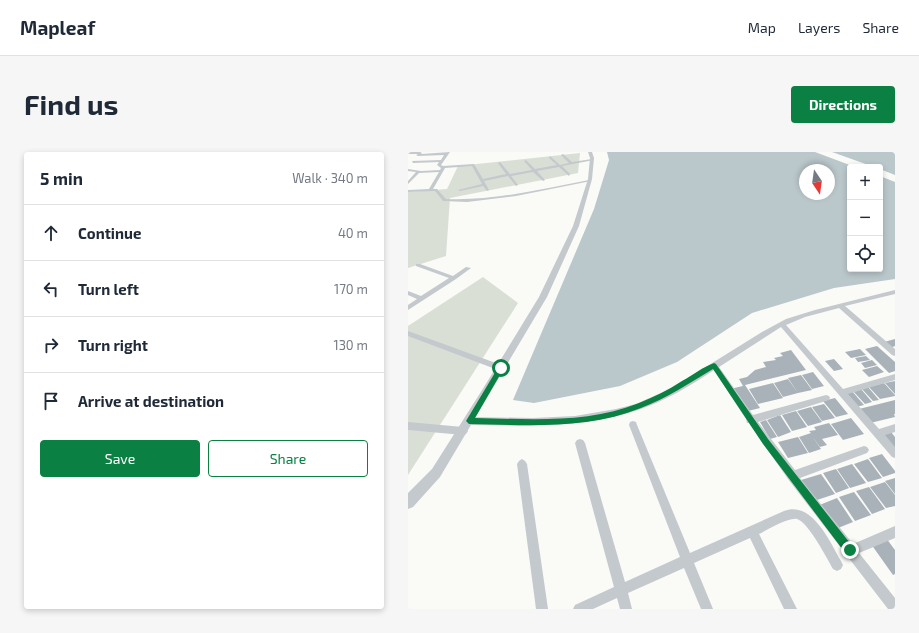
<!DOCTYPE html>
<html lang="en">
<head>
<meta charset="utf-8">
<style>
	body { margin:0; font-family:"Exo 2",sans-serif; background:#f6f6f7; color:#1f2937 }
	.controls { position:absolute; right:12px; top:12px; display:grid; overflow:hidden; border-radius:4px; box-shadow:0 2px 6px #0003 }
	.controls button { width:36px; height:36px; display:grid; place-items:center; padding:0; border:0; border-bottom:1px solid #e0e1e3; background:#fff; color:#1f2937; font:20px sans-serif }
	.compass { position:absolute; left:391px; top:12px; width:36px; height:36px; border-radius:50%; background:#fff; box-shadow:0 2px 6px #0003; rotate:167deg }
	.stop { position:absolute; width:12px; height:12px; margin:-9px; border:3px solid #0b8043; border-radius:50%; background:#fff }
	.stop.end { background:#0b8043; border-color:#fff; box-shadow:0 1px 4px #0008 }
	.list { margin:0; padding:0; list-style:none }
	h2 { display:flex; justify-content:space-between; align-items:center; height:52px; margin:0; padding:0 16px; font-size:17px }
	h2 small { font-size:13px; font-weight:400; color:#747a83 }
	.list li { display:grid; grid-template-columns:26px 1fr auto; gap:12px; align-items:center; box-sizing:border-box; height:56px; padding:0 16px; border-top:1px solid #e0e1e3 }
	.list b { display:block; font-size:15px; white-space:nowrap }
	.list em { font-size:13px; font-style:normal; color:#747a83 }
	.actions { display:flex; gap:8px; padding:12px 16px }
	.actions a { flex:1; padding:9px 0; border:1px solid #0b8043; border-radius:4px; text-align:center; font-size:14px; color:#0b8043 }
	.actions .main { background:#0b8043; color:#fff }
	.icon { flex:none; width:22px; height:22px; fill:none; stroke:currentColor; stroke-width:2; stroke-linecap:round; stroke-linejoin:round }
	.map { position:relative; flex:none; width:487px; height:457px; overflow:hidden; border-radius:4px }
	header { display:flex; align-items:center; gap:24px; box-sizing:border-box; height:56px; padding:0 20px; background:#fff; border-bottom:1px solid #e0e1e3 }
	header strong { font-size:19px }
	nav { display:flex; gap:22px; margin-inline-start:auto; font-size:14px }
	.intro { display:flex; align-items:center; justify-content:space-between; box-sizing:border-box; height:96px; padding:0 24px }
	h1 { margin:0; font-size:28px }
	.button { padding:10px 18px; border-radius:4px; background:#0b8043; color:#fff; font-size:14px; font-weight:700 }
	main { display:flex; gap:24px; padding:0 24px }
	aside { flex:1; background:#fff; border-radius:4px; box-shadow:0 2px 6px #0003 }
	.map>svg:first-child { display:block }
</style>
</head>
<body>
<header>
<strong>Mapleaf</strong>
<nav><a>Map</a><a>Layers</a><a>Share</a></nav>
</header>
<div class="intro"><h1>Find us</h1><a class="button">Directions</a></div>
<main>
<aside>
<h2>5 min<small>Walk · 340 m</small></h2>
<ul class="list">
<li><svg class="icon" aria-label="ahead" viewBox="0 0 24 24"><path d="M12 20V5M6 11l6-6 6 6"/></svg><div><b>Continue</b></div><em>40 m</em></li>
<li><svg class="icon" aria-label="left" viewBox="0 0 24 24"><path d="M17 20v-9H6M10 6l-5 5 5 5"/></svg><div><b>Turn left</b></div><em>170 m</em></li>
<li><svg class="icon" aria-label="right" viewBox="0 0 24 24"><path d="M7 20v-9h11M14 6l5 5-5 5"/></svg><div><b>Turn right</b></div><em>130 m</em></li>
<li><svg class="icon" aria-label="arrive" viewBox="0 0 24 24"><path d="M6 21V4h12l-3 4 3 4H6"/></svg><div><b>Arrive at destination</b></div></li>
</ul>
<div class="actions"><a class="main">Save</a><a>Share</a></div>
</aside>
<div class="map">
<svg width="487" height="457" viewBox="0 0 487 457">
	<rect width="100%" height="100%" fill="#fafaf7"/>
	<path fill="#dadfd6" d="M172,1L170,21L42,46L38,104L0,116V40L39,37L50,14Z
		M75,125L110,151L0,323V174Z"/>
	<path fill="#bac7cb" fill-rule="evenodd" d="M199,0H407L447,15H442V117H472V24L487,30V127L426,136L344,161L269,210L212,234L126,251L105,248L186,57L201,8ZM397,18H421V42H397Z
		M424,0H487V23L472,17V15H466Z"/>
	<path fill="#a9b2b9" d="M487,187V194L482,196L476,190Z
		M469,194L487,210V219L481,221L457,197Z
		M452,197L458,203L443,206L437,200Z
		M383,198L398,218L337,233L352,256L336,260L322,237L335,234L331,227L339,225L347,218L358,215L355,210L368,208L366,206L375,204L372,201Z
		M458,204L462,208L450,210L447,206Z
		M426,207L435,217L426,219L417,209Z
		M464,208L469,213L457,216L453,211Z
		M469,214L476,220L461,225L454,218Z
		M405,220L416,234L404,237L394,223Z
		M393,223L404,238L390,241L380,226Z
		M380,227L390,241L375,245L366,231Z
		M487,229V242L477,231Z
		M365,231L375,246L350,252L341,237Z
		M476,231L487,243V244L472,247L461,235Z
		M460,235L471,248L465,249L453,236Z
		M453,237L464,250L457,252L445,239Z
		M444,239L456,253L448,255L437,241Z
		M427,246L440,262L428,265L415,249Z
		M487,248V262H486L487,265L462,271L451,257Z
		M416,252L427,266L414,269L404,255Z
		M403,255L414,270L400,274L389,259Z
		M388,259L399,275L384,279L374,263Z
		M372,263L383,280L370,285L359,268Z
		M443,266L456,282L435,288L423,272Z
		M358,268L369,285L362,287L352,270Z
		M421,271L430,283L414,287L419,293L412,295L404,284L413,297L401,301L391,285L403,281L401,279L408,278L406,275Z
		M483,280L487,285V299L473,283Z
		M390,285L400,301L380,306L370,290Z
		M474,302L487,319V321L475,325L461,306Z
		M460,307L474,326L460,330L446,312Z
		M444,312L458,331L442,336L429,317Z
		M428,317L441,336L428,341L415,321Z
		M413,322L427,342L406,349L393,328Z
		M487,326V342L477,329Z
		M477,330L487,343V354L478,356L462,335Z
		M461,335L477,357L464,362L448,339Z
		M446,340L463,363L447,369L431,345Z
		M429,346L445,370L425,378L409,354Z
		M478,386L487,398V422L485,423L463,392Z"/>
	<g fill="none" stroke-linecap="round" stroke-linejoin="round">
		<path fill="#c4c9cd" fill-rule="evenodd" d="M0,0H12L14,1L13,2L42,0L33,13L35,14L66,12L75,27L98,22L90,11L92,10L102,22L124,18L116,9L118,8L127,17L149,13L141,6L142,4L152,13L161,11L153,3L155,2L164,10L184,7L186,8L154,14L162,22L161,24L151,15L129,19L137,28L135,29L125,20L103,24L110,33L108,34L100,24L76,29L81,38L79,39L75,34L52,39L50,38L74,32L64,14L37,16L25,37H29L38,47C86,49 134,37 181,28L183,29L108,44L59,50L35,49L27,39L0,40V38L21,37L31,20L11,21L0,32V29L8,20L0,19V17L13,19L32,18L33,16L29,13L31,10L5,11L4,9L33,8L36,3L10,4L8,3L10,2H0Z
			M8,112H12L45,124L58,115L63,116L48,127L0,158V153L9,147L0,143V139L13,144L41,126L8,114Z
			M487,138V142L437,154L487,197V204L484,203L431,156L397,165L378,173L435,237L487,222V228L440,242L471,277L487,272V280L477,283L487,295V306L484,305L373,175L311,215L345,263L418,243L421,244L422,246L421,248L350,270L387,318L456,294L459,295L461,298L459,301L392,326L445,392L487,374V386L451,401L487,446V457H480L380,327L341,271H339L338,267L306,218C282,234 257,249 230,258C176,276 118,274 61,273L58,272L57,269L58,266L61,265L125,266L167,264L208,257L228,252L264,236L354,180L378,167L407,158Z
			M0,179L96,214L97,216L96,218H90L0,184Z
			M225,269L228,270L229,273L282,401L376,359C404,348 422,390 433,409L435,413L433,417L429,419L425,417C419,406 400,370 389,367C381,365 359,378 351,382L389,457H376L342,386L286,411L305,457H293L276,416L220,441L224,457H212L209,446L185,457H165L167,453L206,435L167,291L169,288L172,287L175,288L177,291L217,430L272,405L221,273L222,270Z
			M0,270L55,275L58,276L60,279L58,282L55,283L0,278Z
			M114,307L117,309L119,312L140,457H128L109,312L111,309Z"/>
		<path fill="#c4c9cd" fill-rule="evenodd" d="M180,0H184L186,6L184,27L171,74L139,145L32,325L5,355L0,357V341L24,317L76,235L131,145L165,74L180,27L182,6Z"/>
	</g>
	<path fill="#0b8043" d="M306,211L308,212L360,287L445,395L446,398L445,402L442,403L438,402L355,292L305,217C282,231 259,246 233,256C179,278 118,273 61,272L58,269L91,214H93L96,216L67,266C121,267 179,272 231,251C246,245 260,238 274,229C285,223 295,215 306,211Z"/>
</svg>
<div class="controls">
<button>+</button>
<button>−</button>
<button><svg class="icon" aria-label="locate" viewBox="0 0 24 24"><circle cx="12" cy="12" r="6"/><path d="M12 2v4M12 18v4M2 12h4M18 12h4"/></svg></button>
</div>
<svg class="compass" viewBox="-18 -18 36 36"><path d="M0-13l5 13h-10z" fill="#e53935"/><path d="M0 13l5-13h-10z" fill="#747a83"/></svg>
<div class="stop" style="left:93px;top:216px"></div>
<div class="stop end" style="left:442px;top:398px"></div>
</div>
</main>
</body>
</html>
